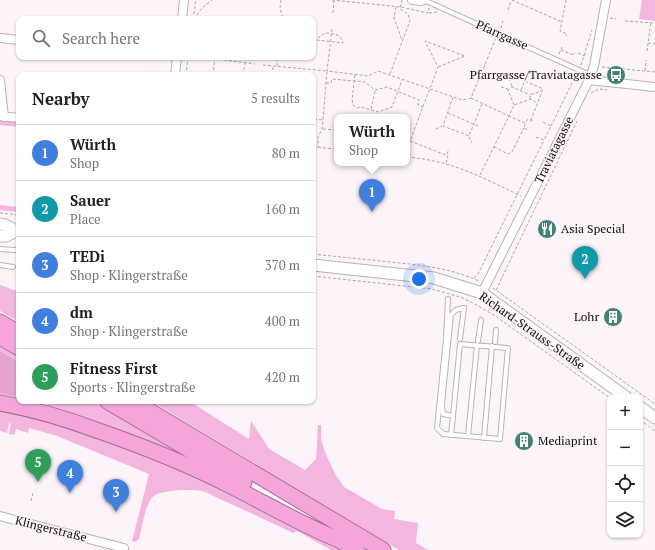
<!DOCTYPE html>
<html lang="en">
<head>
<meta charset="utf-8">
<style>
	body { margin:0; font-family:"PT Serif",serif; background:#f2f2f2; color:#222 }
	.controls { position:absolute; right:12px; bottom:12px; display:grid; overflow:hidden; border-radius:8px; box-shadow:0 1px 3px #0004 }
	.controls button { width:36px; height:36px; display:grid; place-items:center; padding:0; border:0; border-bottom:1px solid #e0e0e0; background:#fff; color:#222; font:20px sans-serif }
	.you { position:absolute; left:419px; top:279px; width:14px; height:14px; margin:-10px; border:3px solid #fff; border-radius:50%; background:#1a73e8; box-shadow:0 0 0 6px #1a73e833 }
	.badge { display:grid; place-items:center; width:26px; height:26px; border-radius:50%; background:#0b8043; color:#fff; font-size:13px; font-weight:700 }
	.pin { position:absolute; translate:-50% -33px; filter:drop-shadow(0 1px 2px #0008) }
	.pin::after { content:''; position:absolute; top:21px; width:14px; height:12px; background:inherit; clip-path:polygon(0 0,100% 0,50% 100%) }
	.popup { position:absolute; left:334px; top:114px; width:76px; height:52px; box-sizing:border-box; display:grid; place-content:center; border-radius:8px; background:#fff; filter:drop-shadow(0 1px 3px #0005); font-size:13px; white-space:nowrap; color:#767676 }
	.popup b { font-size:15px; color:#222 }
	.popup::after { content:''; position:absolute; left:50%; top:100%; margin-left:-8px; border:8px solid transparent; border-top-color:#fff }
	.list { margin:0; padding:0; list-style:none }
	h2 { display:flex; justify-content:space-between; align-items:center; height:52px; margin:0; padding:0 16px; font-size:17px }
	h2 small { font-size:13px; font-weight:400; color:#767676 }
	.list li { display:grid; grid-template-columns:26px 1fr auto; gap:12px; align-items:center; box-sizing:border-box; height:56px; padding:0 16px; border-top:1px solid #e0e0e0 }
	.list b { display:block; font-size:15px; white-space:nowrap }
	.list p { margin:0; font-size:13px; white-space:nowrap; color:#767676 }
	.list em { font-size:13px; font-style:normal; color:#767676 }
	.icon { flex:none; width:22px; height:22px; fill:none; stroke:currentColor; stroke-width:2; stroke-linecap:round; stroke-linejoin:round }
	.map { position:relative; flex:none; width:655px; height:550px; overflow:hidden }
	.search { position:absolute; background:#fff; box-shadow:0 1px 3px #0004; left:16px; top:16px; width:300px; height:44px; display:flex; align-items:center; gap:10px; box-sizing:border-box; padding:0 14px; border-radius:8px; color:#767676; font-size:15px }
	.panel { position:absolute; background:#fff; box-shadow:0 1px 3px #0004; left:16px; top:72px; width:300px; height:332px; border-radius:8px }
	.map>svg:first-child { display:block }
</style>
</head>
<body>
<div class="map">
<svg width="655" height="550" viewBox="0 0 655 550">
	<rect width="100%" height="100%" fill="#fdf4fa"/>
	<path fill="#f4b6de" d="M642,0H655V21L639,19Z
		M0,120L19,122V127L0,125Z
		M0,205L19,207V212L0,210Z
		M0,285L14,290H19V322L0,311Z
		M0,347L19,357V362L0,351Z
		M0,393L19,398V401H30L47,406L49,401H92L196,463L0,399Z
		M151,401H189L249,439L251,421L269,449L305,470L316,459L318,425H321V439L325,452L335,474L344,487L382,509L395,511L394,519L418,523L416,543L428,550H399Z
		M0,408L128,445L297,524L341,550H331L297,531L293,533C270,522 247,511 224,501C217,498 209,493 202,491C192,489 162,490 154,496C145,503 142,528 139,539L135,542L132,541L149,474L57,436L29,428L28,433L16,429L14,435L9,434L11,424L9,423L7,433L0,431Z"/>
	<path fill="#e7a3d0" d="M0,351L19,362V398L0,393Z"/>
	<g fill="none" stroke-linecap="round" stroke-linejoin="round">
		<defs>
			<path id="service" d="M424,0L590,75
				M0,249L15,250
				M0,265L13,267
				M448,299L446,339L437,428L443,434L500,439L508,348L460,344L453,416L443,414L442,406L443,393L451,315L456,310L463,308
				M460,339L464,308
				M478,341L481,320
				M495,342L496,330
				M451,435L453,416
				M468,436L477,345
				M484,438L492,346"/>
			<path id="minor" d="M412,0L421,1L424,0
				M182,19L184,0
				M0,38L19,40
				M175,75L177,57
				M0,80L4,117
				M589,80L655,87
				M0,116L19,118
				M482,293L589,80L594,66L606,0
				M0,516L124,548"/>
			<path id="secondary" d="M0,224C10,225 12,231 19,232
				M0,236H6L16,231
				M313,265L434,278L482,293L626,397
				M640,407L655,418"/>
			<path id="motorway" d="M0,322L19,333
				M0,337L19,348
				M107,401L244,482
				M133,401L383,550
				M0,403C34,409 67,419 99,431C145,447 190,465 233,487C270,506 306,527 344,542
				M336,538L357,550"/>
		</defs>
		<use href="#service" stroke="#bbb2b7" stroke-width="6"/>
		<use href="#minor" stroke="#bbb2b7" stroke-width="10"/>
		<use href="#secondary" stroke="#bbb2b7" stroke-width="13"/>
		<use href="#motorway" stroke="#a57093" stroke-width="17"/>
		<path stroke="#ada6aa" stroke-width="1" stroke-dasharray="3 2" stroke-linecap="butt" d="M281,0L280,8L283,19
			M332,0L401,7L428,13L429,8
			M512,0L562,22
			M566,0L560,31L567,34L566,36
			M396,7L394,18L402,40
			M508,10L511,1
			M333,13L334,1
			M429,13L438,12
			M610,18L616,19
			M193,19L196,0
			M194,19L202,8L212,0
			M625,21L655,23
			M501,28L503,21
			M332,29L327,71L368,76L378,71L462,100L471,98
			M326,33C335,34 341,34 343,43L317,40L320,36Z
			M496,38L471,98L509,116L514,105L531,99L537,103
			M648,43L655,44
			M561,50L574,55L575,53
			M647,51L651,22
			M578,53L585,56
			M559,54L562,47
			M209,58L255,64
			M263,65L327,71L323,120L322,129L318,137V147
			M581,65L592,30
			M277,66V57
			M602,67L655,72
			M645,71L646,60
			M507,73L543,89L531,120
			M390,74L410,21L408,14L400,9L402,0
			M507,74L512,86
			M186,75L188,57
			M213,75L215,57
			M243,75L246,57
			M272,75L273,66
			M304,75V70
			M355,75L352,100L353,105L357,108L361,107L378,112L392,107L402,80
			M608,75L609,68
			M326,83H331L332,79L365,82L375,90L387,87L419,100L418,105L423,107
			M501,87L508,89
			M521,90L525,80
			M591,93L599,89L607,90
			M453,97L443,126L469,136L482,104
			M530,99V95L541,91
			M514,105L508,90L512,87L530,95
			M371,109L375,91
			M448,113L478,126
			M314,119L323,120
			M525,124L524,128L528,130
			M551,126L576,75
			M323,129L337,130
			M436,129L442,126
			M469,137L472,143
			M536,137L544,140L551,126L543,122
			M410,141L448,156L446,163
			M407,142L410,141L438,67L425,41L465,56L438,67
			M313,147L337,149
			M494,147L508,154L512,152L524,128
			M447,154L449,149
			M407,157C453,161 481,177 521,196
			M480,175L509,116L525,123L528,119L533,121
			M0,213L19,215
			M313,254C339,257 364,259 390,262C421,265 450,268 479,281
			M313,276L432,289L460,297L473,303L494,315L610,398
			M474,278L478,274L544,140
			M493,288L655,404
			M496,290L577,121
			M640,420L655,431
			M31,501L33,493"/>
		<use href="#service" stroke="#fff" stroke-width="4"/>
		<use href="#minor" stroke="#fff" stroke-width="8"/>
		<use href="#secondary" stroke="#fff" stroke-width="11"/>
		<use href="#motorway" stroke="#f5a5da" stroke-width="15"/>
	</g>
	<defs>
		<symbol id="bus-disc" viewBox="-11 -11 22 22"><circle r="9.5" fill="#428271" stroke="#fdf4fa"/><path d="M-5-6H5V4H4V6H2V4H-2V6H-4V4H-5ZM-3.5-4V0h7V-4ZM-3.5 1.2v1.5H-2V1.2ZM2 1.2v1.5H3.5V1.2Z" fill="#fff"/></symbol>
		<symbol id="restaurant-disc" viewBox="-11 -11 22 22"><circle r="9.5" fill="#428271" stroke="#fdf4fa"/><path d="M-5-6h1v4h1v-4h1v4h1v-4h1v5L-1.5 .5V6h-2V.5L-5-1ZM5-6V6H3V1.5H1.5Q1.5-4 5-6Z" fill="#fff"/></symbol>
		<symbol id="building-disc" viewBox="-11 -11 22 22"><circle r="9.5" fill="#428271" stroke="#fdf4fa"/><path d="M-4-6H4V6H1V3H-1V6H-4ZM-2.5-4.3h1.7v1.8h-1.7ZM.8-4.3h1.7v1.8H.8ZM-2.5-1h1.7V.8h-1.7ZM.8-1h1.7V.8H.8Z" fill="#fff"/></symbol>
	</defs>
	<g fill-rule="evenodd">
		<use href="#bus-disc" x="605" y="64" width="22" height="22"/>
		<use href="#restaurant-disc" x="536" y="218" width="22" height="22"/>
		<use href="#building-disc" x="602" y="306" width="22" height="22"/>
		<use href="#building-disc" x="513" y="430" width="22" height="22"/>
	</g>
	<g text-anchor="middle" stroke-width="3" stroke-linejoin="round" paint-order="stroke">
		<g font-size="12" fill="#100d0f" stroke="#fdf4fa">
			<text transform="translate(502 35) rotate(24)" y="4">Pfarrgasse</text>
			<text transform="translate(554 150) rotate(-64)" y="4">Traviatagasse</text>
			<text transform="translate(532 331) rotate(35)" y="4">Richard-Strauss-Straße</text>
			<text transform="translate(51 529) rotate(14)" y="4">Klingerstraße</text>
		</g>
		<g font-size="12" fill="#100d0f" stroke="#fdf4fa" text-anchor="end">
			<text x="602" y="79">Pfarrgasse/Traviatagasse</text>
			<text x="561" y="233" text-anchor="start">Asia Special</text>
			<text x="599" y="321">Lohr</text>
			<text x="538" y="445" text-anchor="start">Mediaprint</text>
		</g>
	</g>
</svg>
<div class="controls">
<button>+</button>
<button>−</button>
<button><svg class="icon" aria-label="locate" viewBox="0 0 24 24"><circle cx="12" cy="12" r="6"/><path d="M12 2v4M12 18v4M2 12h4M18 12h4"/></svg></button>
<button><svg class="icon" aria-label="layers" viewBox="0 0 24 24"><path d="M12 4l9 5-9 5-9-5zM3 14l9 5 9-5"/></svg></button>
</div>
<div class="you"></div>
<div class="pin badge" style="left:372px;top:212px;background:#3f7fe0">1</div>
<div class="popup"><b>Würth</b>Shop</div>
<div class="pin badge" style="left:585px;top:279px;background:#0f9aa8">2</div>
<div class="pin badge" style="left:116px;top:512px;background:#3f7fe0">3</div>
<div class="pin badge" style="left:70px;top:493px;background:#3f7fe0">4</div>
<div class="pin badge" style="left:38px;top:482px;background:#2e9e5b">5</div>
<div class="search"><svg class="icon" aria-label="search" viewBox="0 0 24 24"><circle cx="10" cy="10" r="6"/><path d="M15 15l6 6"/></svg>Search here</div>
<section class="panel">
<h2>Nearby<small>5 results</small></h2>
<ul class="list">
<li><span class="badge" style="background:#3f7fe0">1</span><div><b>Würth</b><p>Shop</p></div><em>80 m</em></li>
<li><span class="badge" style="background:#0f9aa8">2</span><div><b>Sauer</b><p>Place</p></div><em>160 m</em></li>
<li><span class="badge" style="background:#3f7fe0">3</span><div><b>TEDi</b><p>Shop · Klingerstraße</p></div><em>370 m</em></li>
<li><span class="badge" style="background:#3f7fe0">4</span><div><b>dm</b><p>Shop · Klingerstraße</p></div><em>400 m</em></li>
<li><span class="badge" style="background:#2e9e5b">5</span><div><b>Fitness First</b><p>Sports · Klingerstraße</p></div><em>420 m</em></li>
</ul>
</section>
</div>
</body>
</html>
